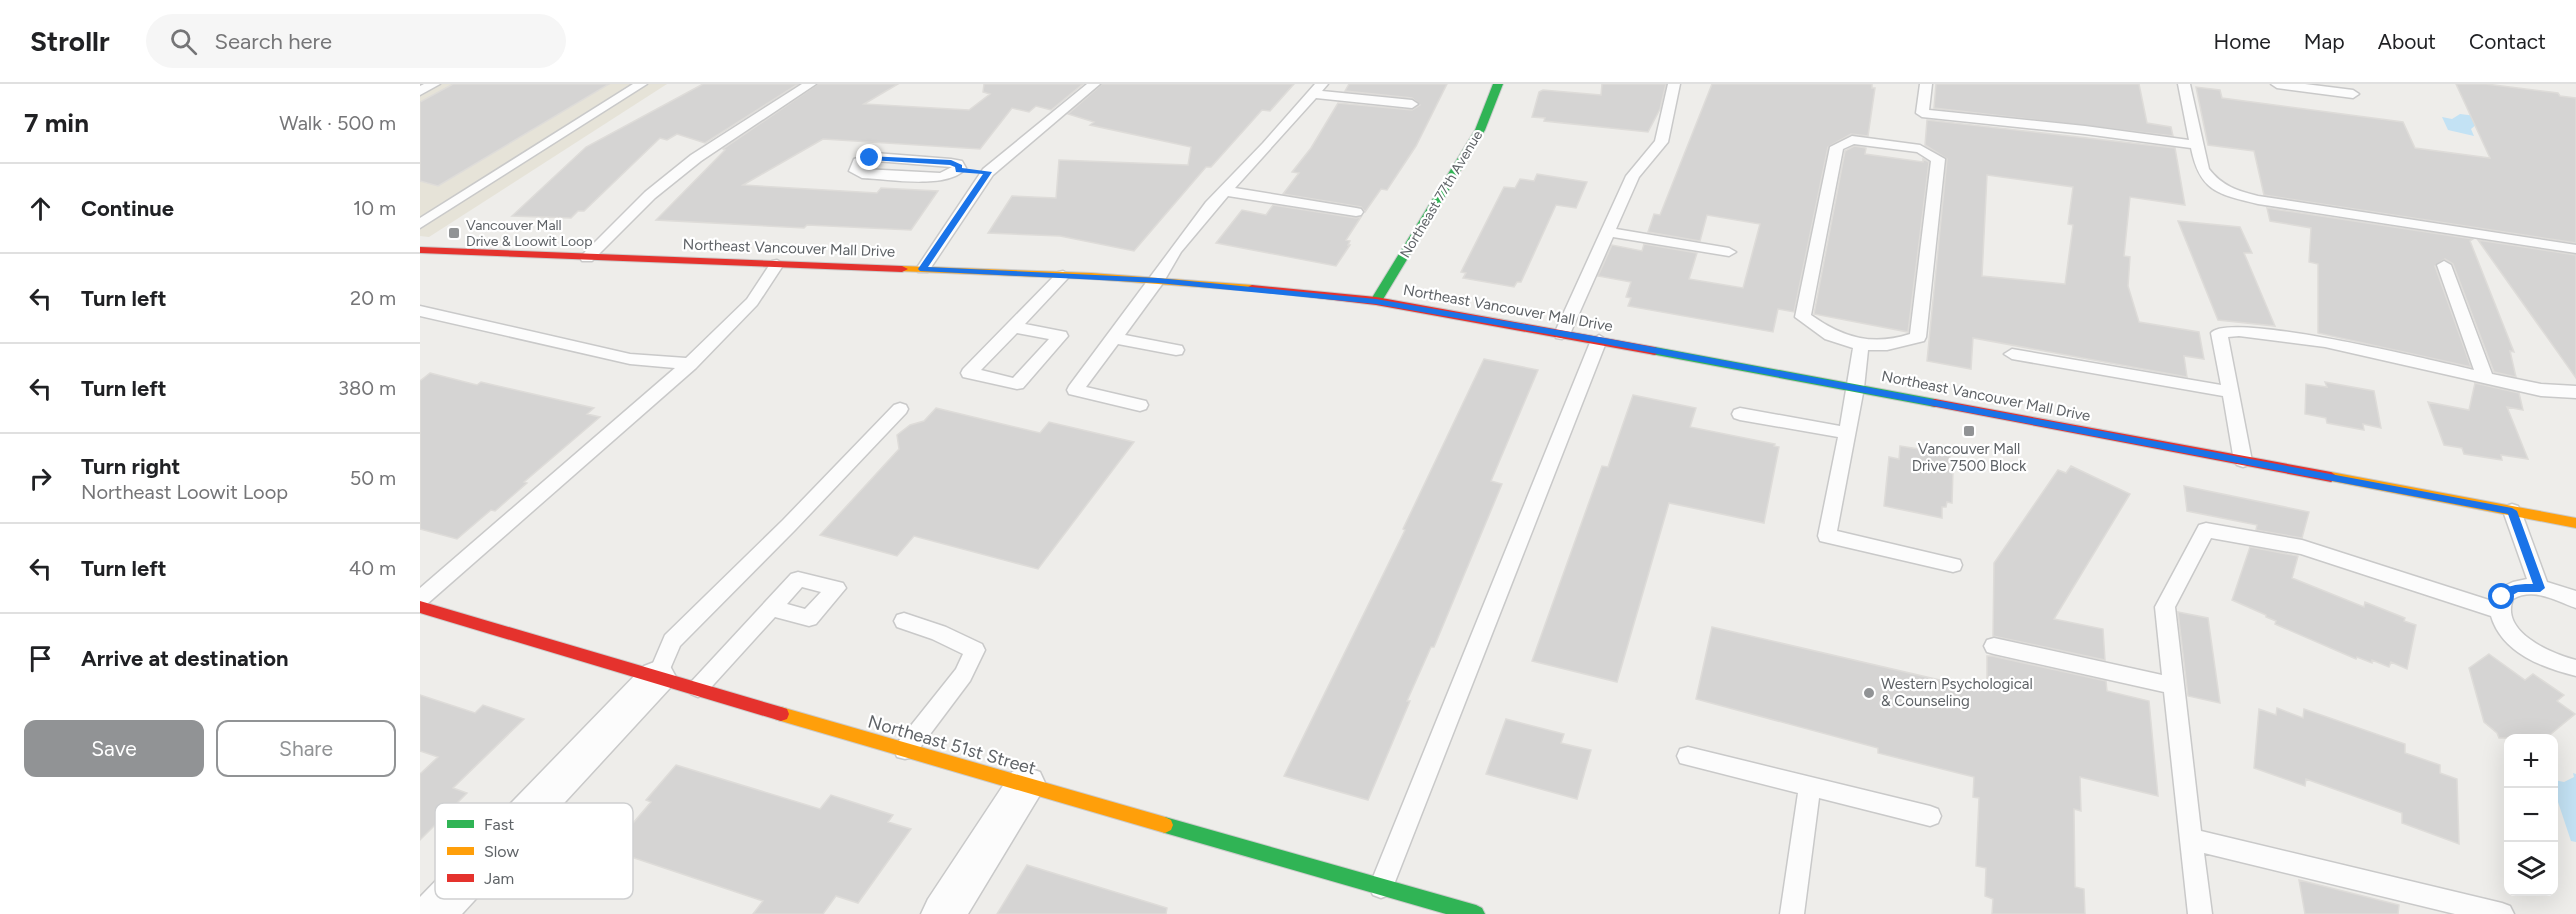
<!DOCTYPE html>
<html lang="en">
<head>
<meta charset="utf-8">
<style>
	body { margin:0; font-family:Figtree,sans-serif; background:#f6f6f6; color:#202124 }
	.controls { position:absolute; right:18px; bottom:18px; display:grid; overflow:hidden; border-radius:12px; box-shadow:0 6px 24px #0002 }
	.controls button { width:54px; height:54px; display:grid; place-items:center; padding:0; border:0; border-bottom:2px solid #e0e0e0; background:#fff; color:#202124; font:30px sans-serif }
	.stop { position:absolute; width:18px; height:18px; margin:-14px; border:4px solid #1a73e8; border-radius:50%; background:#fff }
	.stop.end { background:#1a73e8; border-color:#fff; box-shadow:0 2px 6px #0008 }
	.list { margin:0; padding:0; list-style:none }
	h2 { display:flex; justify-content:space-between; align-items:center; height:78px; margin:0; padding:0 24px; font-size:26px }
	h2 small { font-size:20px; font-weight:400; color:#757577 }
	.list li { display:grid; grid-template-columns:39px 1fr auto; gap:18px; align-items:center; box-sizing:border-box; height:90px; padding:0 24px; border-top:2px solid #e0e0e0 }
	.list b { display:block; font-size:22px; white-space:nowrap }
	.list p { margin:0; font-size:20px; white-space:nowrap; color:#757577 }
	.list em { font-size:20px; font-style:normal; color:#757577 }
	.actions { display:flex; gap:12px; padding:18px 24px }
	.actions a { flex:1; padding:14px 0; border:2px solid #919395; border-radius:12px; text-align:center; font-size:21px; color:#919395 }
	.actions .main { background:#919395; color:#fff }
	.icon { flex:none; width:33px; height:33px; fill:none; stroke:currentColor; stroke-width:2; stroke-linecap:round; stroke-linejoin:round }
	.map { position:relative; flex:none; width:2156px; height:830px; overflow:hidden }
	header { display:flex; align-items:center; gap:36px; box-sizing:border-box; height:84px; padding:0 30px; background:#fff; border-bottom:2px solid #e0e0e0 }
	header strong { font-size:28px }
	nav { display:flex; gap:33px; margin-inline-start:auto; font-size:21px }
	.search { width:420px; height:54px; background:#f6f6f6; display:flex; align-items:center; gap:15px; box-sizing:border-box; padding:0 21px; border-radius:33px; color:#757577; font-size:22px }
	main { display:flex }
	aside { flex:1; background:#fff }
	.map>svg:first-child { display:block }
</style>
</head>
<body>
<header>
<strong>Strollr</strong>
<div class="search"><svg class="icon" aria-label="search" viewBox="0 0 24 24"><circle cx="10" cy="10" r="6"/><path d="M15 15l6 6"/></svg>Search here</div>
<nav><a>Home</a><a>Map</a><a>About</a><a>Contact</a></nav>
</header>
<main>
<aside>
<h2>7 min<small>Walk · 500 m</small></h2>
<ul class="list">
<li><svg class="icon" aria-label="ahead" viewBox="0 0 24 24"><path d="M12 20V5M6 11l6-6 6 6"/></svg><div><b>Continue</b></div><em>10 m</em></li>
<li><svg class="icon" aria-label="left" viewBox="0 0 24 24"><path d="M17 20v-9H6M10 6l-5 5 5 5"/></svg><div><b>Turn left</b></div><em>20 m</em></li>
<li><svg class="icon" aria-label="left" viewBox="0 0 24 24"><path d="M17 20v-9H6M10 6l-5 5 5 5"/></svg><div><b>Turn left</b></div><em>380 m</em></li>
<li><svg class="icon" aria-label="right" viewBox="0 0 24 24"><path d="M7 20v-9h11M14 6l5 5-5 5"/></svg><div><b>Turn right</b><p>Northeast Loowit Loop</p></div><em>50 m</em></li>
<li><svg class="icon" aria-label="left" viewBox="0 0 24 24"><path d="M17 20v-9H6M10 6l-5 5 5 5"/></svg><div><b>Turn left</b></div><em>40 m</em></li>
<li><svg class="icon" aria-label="arrive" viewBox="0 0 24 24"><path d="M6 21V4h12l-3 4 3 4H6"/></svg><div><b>Arrive at destination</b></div></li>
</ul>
<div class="actions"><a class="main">Save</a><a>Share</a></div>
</aside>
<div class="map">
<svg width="2156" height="830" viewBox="0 0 2156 830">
	<rect width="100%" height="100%" fill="#eeedea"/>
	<path fill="#e6e3d8" d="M0,0H247L9,153L0,152Z"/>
	<path fill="#c3e2f4" d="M2040,30L2065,33L2051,45L2054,52L2028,46L2022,33L2032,35Z
		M2153,689L2156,690V758L2151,757L2134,706V696L2144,698L2154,693Z"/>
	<path fill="#d5d4d3" stroke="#dedcd9" stroke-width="1.5" fill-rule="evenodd" d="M33,0H189L18,102L0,97V18Z
		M283,0H378L285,59L257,50L247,56L240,54L164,127H158L151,134L92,132L166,63Z
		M398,0H478L444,20L549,26L570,10L563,8L564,0H663L631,26L616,22L609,28L592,24L560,65L403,55L323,101L457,109L461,104L518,107L491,146L387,141L384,144L236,136L305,66L303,65Z
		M682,0H874L850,27L842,26L791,83H786L714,167L640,152L568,149L592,112L636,114L639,76L768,81L771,63L670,41L674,38L648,30Z
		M929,0H1027L996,62L967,106L961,105L945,128L941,123L863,110L879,89L872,88L891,64L918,19L992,26L1000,21L992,14L925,7Z
		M1182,0H1246L1240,25L1228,48L1124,37L1125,34L1112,33L1119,8L1123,6L1181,11Z
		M1292,0H1452V4H1455L1448,52L1431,50L1408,63L1374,228L1358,225L1353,248L1208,222L1211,214L1206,213L1211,198L1178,192L1192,161L1222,167L1224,160L1277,169L1269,195L1323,204L1340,140L1287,131L1280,157L1228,148L1234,130L1240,131Z
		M1516,0H1719L1727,39L1751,43L1753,52L1514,24Z
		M2036,0H2066L2138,9L2140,12L2156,14V159L1844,111L1834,67L1788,61L1776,3L1800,6L1802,14L1983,38L1995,64L2070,74Z
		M1507,36L1755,64L1765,121L1710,113L1704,172L1710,173L1708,202L1719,238L1779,248L1784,275L1764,272L1767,293L1553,254L1551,285L1507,277L1527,75L1505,61ZM1567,91L1653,103L1648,140L1653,141L1645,200L1562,192Z
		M1434,62L1446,64L1445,70L1503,78V75L1509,78L1488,248L1394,230L1425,67Z
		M1117,90L1167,98L1156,124L1136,121L1101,198H1097L1094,203L1043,194L1046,189L1041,188L1084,103L1095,104L1100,95L1114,97Z
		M853,121L936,134L941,133L926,156L930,157L928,161H930L916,182L796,159L822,126L846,131Z
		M1847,124L2053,155L2050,157L2094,268L2090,267L2096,293L2074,288L2033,180L2025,175L2015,182L2051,283L1898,249V180L1889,178L1891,144L1850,137Z
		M1758,137L1820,143L1832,169H1824L1855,242L1798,236Z
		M2058,156L2156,171V294Z
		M1064,275L1118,286L1071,397L1082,400L1014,563H1011L987,617H990L948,716L864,692L985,446L983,445Z
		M10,289L57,301L61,298L174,324L167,330L180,333L104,398L107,399L75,427L71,426L37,455L0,445V297Z
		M1905,298L1954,307L1961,344L1943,340L1944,346L1907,339L1906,334L1885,330L1886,300L1907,303Z
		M2055,299L2099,309L2103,326L2087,323L2108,375L2081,371L2082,376L2044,370L2042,364L2024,361L2008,318L2049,326Z
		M1213,311L1276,324L1270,343L1355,360L1354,362L1359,363L1344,439L1249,419L1197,598L1112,577L1182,382L1188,383Z
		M516,324L620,349L629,338L714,358L618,485L494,452L477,472L400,451L479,365L477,351L490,341L504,337Z
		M1480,362L1530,370L1529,385L1533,386L1532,419L1527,418L1526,423H1522V434L1464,422L1469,373L1479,375Z
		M1651,382L1710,410L1634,535L1683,545L1685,576L1573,552L1574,479L1638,386L1646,389Z
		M1764,402L1889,428L1882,454L1836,446L1837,441L1767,427Z
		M1830,463L1878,472L1872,494L1944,523L1945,518L1985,534L1984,537L1996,541L1987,585L1971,578L1969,583L1952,576V579L1937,573L1936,575L1855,540L1856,537L1846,533V531L1812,516Z
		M1758,528L1788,534L1800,619L1768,612Z
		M1292,543L1567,607V572H1572L1686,597L1687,607L1729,617L1738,712L1660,693L1661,727L1654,725L1655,803L1664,805L1665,830H1572L1573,815L1565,812L1566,784L1556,782L1559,714L1553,713L1554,693L1458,669V664L1276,615Z
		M2069,570L2105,596L2113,590L2144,611L2137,617L2155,630L2126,654H2079L2077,649L2064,638L2049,584Z
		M0,611L55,629L63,621L104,635L33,704L47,709L0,756V690L18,673L0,667Z
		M1857,624L1883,634L1884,625L1985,660V669L2020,681V689L2037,695L2039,760L1982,739V729L1886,695L1885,702L1834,684L1839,625L1856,631Z
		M1086,635L1144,650L1141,659L1171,666L1157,715L1066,690Z
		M256,681L400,725L411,711L473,731L468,738L491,745L438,819L416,812L403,830H333L343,817L190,766L231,718L226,716Z
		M607,781L747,824L746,830H577Z
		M1879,796L1979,821L1978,830H1885Z"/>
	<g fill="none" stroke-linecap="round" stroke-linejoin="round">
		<defs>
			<path id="lane" d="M4,0H20L0,11V2Z
				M213,0H227L0,144V134Z
				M382,0H396L281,77L235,114L172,177H162L160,174L162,171L225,108L271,71Z
				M667,0H680L573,91L508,188H498L496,185L563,85Z
				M895,0H908L902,7L992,16L998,20L992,24L896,14L815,104L936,124L941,125L943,128L941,131L936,132L808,112L761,168L743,199L705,251L762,262L764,266L762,270L756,271L698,260L666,303L726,317L728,321L726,325L720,327L649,310L647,306L649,302L786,118L843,59Z
				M1248,0H1260L1248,58L1219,93L1196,145L1309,164L1316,168L1309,172L1193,153L1150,250L1142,255L1136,254L1134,250L1206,92L1235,57Z
				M1500,0H1512L1509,26L1665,42L1769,56L1758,0H1770L1789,85C1802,102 1818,107 1838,112L2156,161V169L1838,120C1798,110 1780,108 1771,64L1665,50L1502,33L1496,29Z
				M1851,0H1885L1933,6L1939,10L1933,14L1857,4Z
				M1432,52L1500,61L1525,75L1506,253L1504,257L1467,266H1448L1444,304L1417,447L1540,476L1542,481L1540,486L1533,488L1400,457L1398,452L1418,353L1320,336L1314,334L1312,330L1314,326L1320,324L1420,342L1433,264L1405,255L1375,233L1410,63ZM1434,60L1497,68L1511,77L1490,250C1453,262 1423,254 1391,231L1423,65Z
				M455,69L531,75L542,77L546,84C529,106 468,95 442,94L429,87L434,75ZM456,77L531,83H532L520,89L443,85L445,80Z
				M357,176L364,180L337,221L276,284L7,520L0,523V504L255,284L210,280L0,232V222L210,270L266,274L327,215L352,177Z
				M2024,177L2031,181L2072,290L2121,300L2156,302V314L2121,312L1905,263L1819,252L1808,253L1832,377L1829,381L1823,383L1817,381L1814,377L1803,312L1592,275L1584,270L1592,265L1801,301L1791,249C1808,226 2019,278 2054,286L2017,181Z
				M643,187L650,191L648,194L605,240L646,248L648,252L603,304L597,305L543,293L541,289L543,285L638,188ZM597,249L629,255L593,294L561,286Z
				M1179,251L1187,256L973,803L969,811L961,814L953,811L949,803L1171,256Z
				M480,319L486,321L488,325L486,329L375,446L260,562L244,599L237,602L230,599L227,593L245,551L363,436L474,321Z
				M2092,420L2098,422L2101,427L2127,498L2156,507V524C2136,517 2114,503 2093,515C2080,548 2130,569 2156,576V592C2123,584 2082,569 2071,532L1881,470L1791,454L1755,523L1781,747L2082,819L2090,822L2094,830H2035L1784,769L1792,830H1768L1744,608L1574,570L1567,568L1564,562L1567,556L1574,554L1742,591L1735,523L1779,441L1786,439L1882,456L2072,517L2078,505L2093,498L2107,495L2083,427L2086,422Z
				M378,488L423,499L426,504L396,540L389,542L355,533L285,610L278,613L271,610L268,604L271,598L371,490ZM382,503L401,508L385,525L367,520Z
				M484,529L526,543L562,560L565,566L550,597L493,673L485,675L477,673L474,666L477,659L536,585L543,570L512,555L477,543L474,537L477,531Z
				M1268,663L1510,722L1518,725L1521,732L1518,739L1510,742L1399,714L1384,830H1360L1378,709L1260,679L1257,672L1260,665Z"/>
			<path id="street" d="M237,577L250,582L256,593L250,604L42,830H0V813L224,582Z
				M606,683L620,688L626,701L548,830H501L508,815L592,688Z"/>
			<path id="fast" d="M1073,0H1083L1065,46L962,217L960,220H952L950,217L1055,46Z
				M1235,263L1515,315L1521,319L1515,323L1231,270L1229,267L1231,264Z
				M745,733L1056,821L1062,824L1065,830H1026L745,749L739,746L737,741L739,736Z"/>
			<path id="slow" d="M482,182L671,189L832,201L838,204L832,207L671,195L478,187V183Z
				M1911,388L2156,434V444L1906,396L1904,393L1906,390Z
				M361,623L745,733L751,736L753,741L751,746L745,749L361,637L355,635L353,630L355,625Z"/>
			<path id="jam" d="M0,163L482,182L488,185L482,188L0,169Z
				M832,201L956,213L1235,263L1241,267L1235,271L956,221L828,206L826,204Z
				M1515,315L1911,388L1918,393L1911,398L1511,322L1509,319L1511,316Z
				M0,517L361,623L367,625L369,630L367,635L361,637L0,529Z"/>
		</defs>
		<use href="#lane" stroke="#c9c9c9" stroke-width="3"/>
		<use href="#street" stroke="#c9c9c9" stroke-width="3"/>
		<use href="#fast" stroke="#cbcbcb" stroke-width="2"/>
		<use href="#slow" stroke="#cbcbcb" stroke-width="2"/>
		<use href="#jam" stroke="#cbcbcb" stroke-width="2"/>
		<use href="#lane" fill="#fcfcfc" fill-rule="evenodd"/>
		<use href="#street" fill="#fcfcfc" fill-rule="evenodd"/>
		<use href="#fast" fill="#30b455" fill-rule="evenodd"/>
		<use href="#slow" fill="#ff9f0a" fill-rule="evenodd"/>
		<use href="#jam" fill="#e5322d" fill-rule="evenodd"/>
	</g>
	<path fill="#1a73e8" d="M447,72L531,76L542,81V84L572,88L508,183L738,194L956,215L1179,253L2092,424L2097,427L2125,504L2120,508H2098L2082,517L2077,513C2085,500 2099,500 2113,500L2088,430L1179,259L956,220L738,199L500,187L498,185L563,90L536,88L535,83L530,81L450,76Z"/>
	<g fill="#919395" stroke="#fff" stroke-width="2">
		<rect x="28" y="143" width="12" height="12" rx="3"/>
		<rect x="1543" y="341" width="12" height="12" rx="3"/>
		<circle cx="1449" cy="609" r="6"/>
	</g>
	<g text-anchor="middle" stroke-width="4.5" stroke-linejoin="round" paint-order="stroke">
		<g font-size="14" fill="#5f6367" stroke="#fff">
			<text transform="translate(1021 110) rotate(-59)" y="5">Northeast 77th Avenue</text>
		</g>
		<g font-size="14" fill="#5f6367" stroke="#fff" text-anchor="start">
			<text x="46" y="146">Vancouver Mall<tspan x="46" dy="16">Drive &amp; Loowit Loop</tspan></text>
		</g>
		<g font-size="15" fill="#5f6367" stroke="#fff">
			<text transform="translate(369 164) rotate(2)" y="5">Northeast Vancouver Mall Drive</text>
			<text transform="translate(1088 224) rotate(10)" y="5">Northeast Vancouver Mall Drive</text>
			<text transform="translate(1566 312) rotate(11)" y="5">Northeast Vancouver Mall Drive</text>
		</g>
		<g font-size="15" fill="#5f6367" stroke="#fff">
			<text x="1549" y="370">Vancouver Mall<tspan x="1549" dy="17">Drive 7500 Block</tspan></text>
			<text x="1461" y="605" text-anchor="start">Western Psychological<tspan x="1461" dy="17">&amp; Counseling</tspan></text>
		</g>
		<g font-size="18" fill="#5f6367" stroke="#fff">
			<text transform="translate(532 661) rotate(16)" y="6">Northeast 51st Street</text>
		</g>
	</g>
	<rect x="15" y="719" width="198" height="96" rx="9" fill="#fff" stroke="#cfd0d1" stroke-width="1.5"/>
	<rect x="27" y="736" width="27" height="8" fill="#30b455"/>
	<rect x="27" y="763" width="27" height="8" fill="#ff9f0a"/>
	<rect x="27" y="790" width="27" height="8" fill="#e5322d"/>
	<g font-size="16" fill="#5f6367">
		<text x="64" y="746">Fast</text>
		<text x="64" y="773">Slow</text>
		<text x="64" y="800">Jam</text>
	</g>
</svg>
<div class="controls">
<button>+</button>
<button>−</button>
<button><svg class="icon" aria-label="layers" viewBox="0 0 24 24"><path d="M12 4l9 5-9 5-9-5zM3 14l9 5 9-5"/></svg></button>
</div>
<div class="stop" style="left:2082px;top:513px"></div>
<div class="stop end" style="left:450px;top:74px"></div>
</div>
</main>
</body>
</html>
